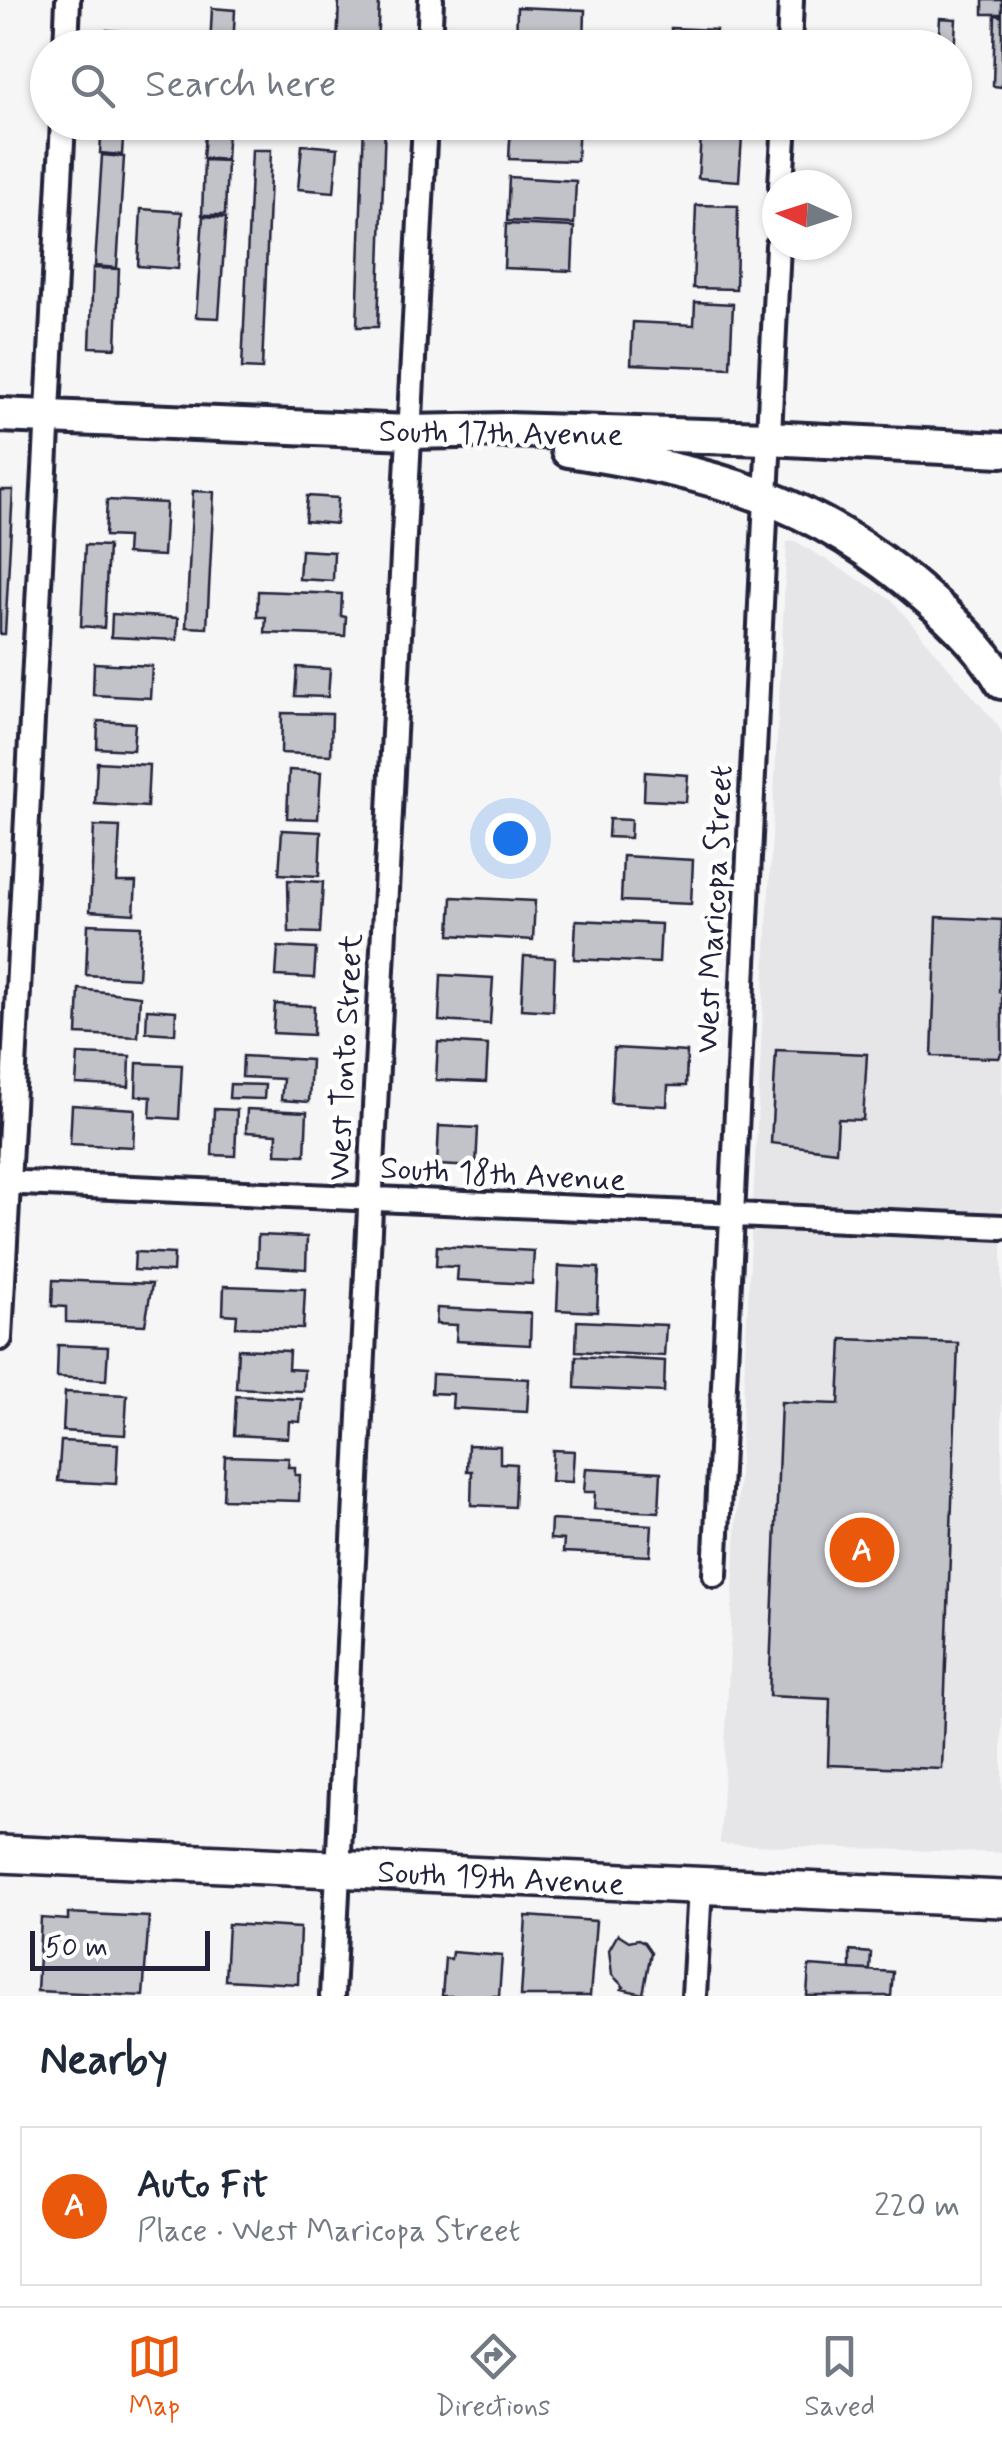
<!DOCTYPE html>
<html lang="en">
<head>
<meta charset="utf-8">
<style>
	body { margin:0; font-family:Mynerve,sans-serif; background:#f6f6f7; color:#1f2937 }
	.compass { position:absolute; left:762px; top:170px; width:90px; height:90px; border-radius:50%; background:#fff; box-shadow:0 2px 8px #0004; rotate:273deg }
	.scale { position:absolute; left:30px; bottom:25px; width:180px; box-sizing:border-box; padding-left:10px; border:5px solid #22223b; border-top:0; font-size:28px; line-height:35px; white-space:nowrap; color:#22223b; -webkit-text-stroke:8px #fff; paint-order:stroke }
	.you { position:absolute; left:510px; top:838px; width:35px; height:35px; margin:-25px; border:8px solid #fff; border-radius:50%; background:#1a73e8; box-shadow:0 0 0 15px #1a73e833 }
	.badge { display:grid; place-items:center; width:65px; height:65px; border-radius:50%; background:#ea580c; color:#fff; font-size:32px; font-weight:700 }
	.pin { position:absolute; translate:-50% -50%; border:5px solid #fff; box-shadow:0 2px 10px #0006 }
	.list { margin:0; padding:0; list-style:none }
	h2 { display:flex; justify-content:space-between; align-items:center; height:130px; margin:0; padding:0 40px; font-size:42px }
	h2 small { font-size:32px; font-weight:400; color:#747a83 }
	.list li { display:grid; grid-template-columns:65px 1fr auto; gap:30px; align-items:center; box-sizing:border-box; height:160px; margin:0 20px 20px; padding:0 20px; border:2px solid #e0e1e3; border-radius:0px }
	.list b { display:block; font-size:38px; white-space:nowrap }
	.list p { margin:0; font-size:32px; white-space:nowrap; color:#747a83 }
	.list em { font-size:32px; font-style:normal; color:#747a83 }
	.icon { flex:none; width:55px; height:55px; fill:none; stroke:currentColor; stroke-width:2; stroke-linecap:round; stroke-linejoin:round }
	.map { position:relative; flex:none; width:1002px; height:1996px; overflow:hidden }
	.search { position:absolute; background:#fff; box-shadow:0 2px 8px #0004; left:30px; right:30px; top:30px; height:110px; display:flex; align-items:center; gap:25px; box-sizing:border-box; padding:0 35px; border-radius:55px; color:#747a83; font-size:38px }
	.sheet { height:310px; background:#fff }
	nav { display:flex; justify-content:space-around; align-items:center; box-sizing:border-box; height:140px; border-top:2px solid #e0e1e3; background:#fff; font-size:28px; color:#747a83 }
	nav a { display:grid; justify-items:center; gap:5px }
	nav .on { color:#ea580c }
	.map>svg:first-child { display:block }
</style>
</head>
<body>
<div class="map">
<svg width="1002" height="1996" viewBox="0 0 1002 1996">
	<rect width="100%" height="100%" fill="#f6f6f7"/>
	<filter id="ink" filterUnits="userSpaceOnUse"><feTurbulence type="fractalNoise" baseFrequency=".01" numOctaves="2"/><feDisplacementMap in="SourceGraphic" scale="20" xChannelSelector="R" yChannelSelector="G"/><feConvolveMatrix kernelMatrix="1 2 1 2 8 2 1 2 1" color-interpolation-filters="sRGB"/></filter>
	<g filter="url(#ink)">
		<path fill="#e6e6e9" d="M795,541L891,599L999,727L1002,735V1853L720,1844L787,542Z"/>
		<path fill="#c2c2c9" stroke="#22223b" stroke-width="2.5" d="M339,0L379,2L377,48H337Z
			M983,0H1002V14H983Z
			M517,7L585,10L584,48H516Z
			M212,8L235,10L233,48H210Z
			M995,15L1002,16V87L993,86Z
			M940,18L956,19L954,56V48H938Z
			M671,28L716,30L715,39L749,40V48H671Z
			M107,30L130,32L129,48H106Z
			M102,122H124L122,155L100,153Z
			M206,122H228L226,160L203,158Z
			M364,122H385L378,327H357Z
			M511,122H579L577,161L509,159Z
			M702,122H743L739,181L698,178Z
			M302,145L338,148L334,192L298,189Z
			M252,150H271L262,369L242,368Z
			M102,155L124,157L117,268L95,266Z
			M204,160L227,161L225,215H202Z
			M509,177L576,181L574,224L507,221Z
			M696,205L738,206L736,289L693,288Z
			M141,209L182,212L178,269L138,266Z
			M203,216L226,218L219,318L196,317Z
			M506,224L574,227L572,271L504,268Z
			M93,268L119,269L116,348L90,347Z
			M695,302L733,304L730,368L631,364L633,322L694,325Z
			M0,490H13L5,634H0Z
			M193,491L214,492L207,628L186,627Z
			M307,496L338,498L336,524L305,521Z
			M107,500L166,503L163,556L126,554L127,537L105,536Z
			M85,545L108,546L104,628L81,626Z
			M301,550L334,552L333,581L299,579Z
			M258,591L342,594L341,616L346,617L345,636L265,633L266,617H257Z
			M112,614L178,618L177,640L111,637Z
			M94,663L152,666L150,698L93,695Z
			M297,667L330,669L328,697L295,696Z
			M282,713L332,714L331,755L281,753Z
			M98,721L135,723L133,750L97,748Z
			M97,762L149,765L147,807L95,804Z
			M289,770L321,772L318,819L287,818Z
			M645,772L688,775L686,802L644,800Z
			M609,819L631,820L630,838L608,837Z
			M94,826L120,827L117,882H136L134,914L90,911Z
			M282,830L321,832L319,876L279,874Z
			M623,856L693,860L691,904L621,901Z
			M288,880L323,882L320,933L289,932Z
			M452,897L535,901L533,940L450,935Z
			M937,917L1002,920L999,992L1002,993V1052L999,1058L932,1056Z
			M576,920L661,924L659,963L574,959Z
			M88,924L141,926L138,978L86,975Z
			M278,947L316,949L314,978L276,976Z
			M524,956L555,958L553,1011L521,1009Z
			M441,975L493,978L490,1024L439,1021Z
			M79,989L140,996L138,1037L77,1034Z
			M275,1004L314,1006L313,1035L273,1033Z
			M147,1009L176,1011L175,1034L146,1032Z
			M438,1042L488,1045L486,1082L436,1080Z
			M614,1048L687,1052L686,1086H668L667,1106L611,1103Z
			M776,1050L867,1054L863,1120L838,1119L836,1151L771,1143Z
			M78,1054L130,1056L129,1087L76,1084Z
			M243,1056L311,1060L309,1102L281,1100L283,1079L242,1077Z
			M137,1063L182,1065L179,1119L150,1117L151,1097L136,1096Z
			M230,1084L265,1085L264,1099L229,1098Z
			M72,1105L135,1109L133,1147L70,1144Z
			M214,1109L237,1110L235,1156L212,1155Z
			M247,1109L307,1112L305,1155L276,1154L277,1134L246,1132Z
			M439,1126L478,1128L476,1167L437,1165Z
			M258,1235L307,1237L306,1269L257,1266Z
			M437,1246L534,1251L532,1284L457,1280L458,1267L436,1266Z
			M135,1252L174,1254L173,1272L134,1270Z
			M559,1266L599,1268L597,1312L557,1310Z
			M53,1280L152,1284L145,1325L66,1322V1307L52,1306Z
			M224,1286L305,1289L303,1329L236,1327L237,1315L223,1314Z
			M437,1308L531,1313L530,1345L456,1341L457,1325L436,1324Z
			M577,1321L666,1325L664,1356L576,1351Z
			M842,1339L958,1343L942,1769L828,1765L830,1699L769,1696L781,1402L839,1404Z
			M58,1345L108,1347L106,1380L57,1377Z
			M238,1349L289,1351L288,1369L304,1370L303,1391L236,1388Z
			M576,1356L665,1361L664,1392L575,1388Z
			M432,1374L529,1379L527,1412L452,1408L453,1394L431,1393Z
			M65,1392L127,1395L125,1435L63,1431Z
			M236,1396L302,1399L300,1422L289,1421L288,1438L234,1435Z
			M61,1441L118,1444L116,1484L58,1481Z
			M468,1445L500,1446V1463L516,1464L514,1507L471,1505L472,1471H467Z
			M553,1450L574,1451L572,1482L551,1481Z
			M225,1456L289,1458L288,1467H295V1475H300L299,1501L223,1499Z
			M586,1468L661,1472L659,1512L594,1509L595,1492H584Z
			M551,1520L652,1525L650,1556L563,1552L564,1540L550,1539Z
			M68,1913L149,1917L143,1996L37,1991L41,1918L68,1920Z
			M526,1916L596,1921L590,1996H521Z
			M228,1924L300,1928L298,1984L225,1980Z
			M618,1934L629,1941L638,1939L644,1942L651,1952L643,1994L622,1989L624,1987L612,1975L609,1950Z
			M850,1951L871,1953L870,1970L850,1969Z
			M452,1952L502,1956L499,1996H442L445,1958L451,1959Z
			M809,1966L893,1972L891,1996H807Z"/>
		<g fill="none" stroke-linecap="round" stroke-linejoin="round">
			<defs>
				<path id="street" d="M66,48L68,0
					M429,48L431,0
					M789,48L791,0
					M781,185L785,122
					M0,1182L1002,1227
					M0,1338L63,122
					M715,1575L778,245
					M332,1996C361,1371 393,747 425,122
					M694,1996L700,1887"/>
				<path id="secondary" d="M0,415L409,432L507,430L768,438L1002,450
					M568,450C712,473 812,497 925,596C953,620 984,650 1002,682"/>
				<path id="primary" d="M0,1854L1002,1899"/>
			</defs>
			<use href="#street" stroke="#22223b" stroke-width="30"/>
			<use href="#secondary" stroke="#22223b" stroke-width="40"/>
			<use href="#primary" stroke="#22223b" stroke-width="42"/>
			<use href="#street" stroke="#fff" stroke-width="22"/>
			<use href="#secondary" stroke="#fff" stroke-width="32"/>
			<use href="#primary" stroke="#fff" stroke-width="35"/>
		</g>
	</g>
	<g text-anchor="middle" stroke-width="9" stroke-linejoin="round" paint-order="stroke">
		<g font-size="32" fill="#22223b" stroke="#fff">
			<text transform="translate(501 432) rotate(1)" y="11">South 17th Avenue</text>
			<text transform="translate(713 909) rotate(-87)" y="11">West Maricopa Street</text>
			<text transform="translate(344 1057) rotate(-87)" y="11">West Tonto Street</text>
			<text transform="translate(503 1173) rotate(3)" y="11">South 18th Avenue</text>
			<text transform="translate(501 1877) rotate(3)" y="11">South 19th Avenue</text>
		</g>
	</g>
</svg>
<svg class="compass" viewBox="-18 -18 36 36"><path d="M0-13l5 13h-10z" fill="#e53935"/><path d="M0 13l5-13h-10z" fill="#747a83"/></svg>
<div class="scale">50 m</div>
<div class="you"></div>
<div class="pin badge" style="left:862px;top:1550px">A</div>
<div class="search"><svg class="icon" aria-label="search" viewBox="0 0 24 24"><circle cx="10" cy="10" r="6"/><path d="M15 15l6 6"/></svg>Search here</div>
</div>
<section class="sheet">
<h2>Nearby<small></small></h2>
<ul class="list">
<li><span class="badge">A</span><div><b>Auto Fit</b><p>Place · West Maricopa Street</p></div><em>220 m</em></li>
</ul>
</section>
<nav>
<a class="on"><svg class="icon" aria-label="map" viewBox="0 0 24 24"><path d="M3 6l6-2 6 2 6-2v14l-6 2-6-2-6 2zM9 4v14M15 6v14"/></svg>Map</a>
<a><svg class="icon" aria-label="directions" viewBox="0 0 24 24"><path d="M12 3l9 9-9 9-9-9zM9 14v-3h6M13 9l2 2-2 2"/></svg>Directions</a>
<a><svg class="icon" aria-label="saved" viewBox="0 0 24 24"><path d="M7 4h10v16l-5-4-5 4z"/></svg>Saved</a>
</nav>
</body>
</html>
